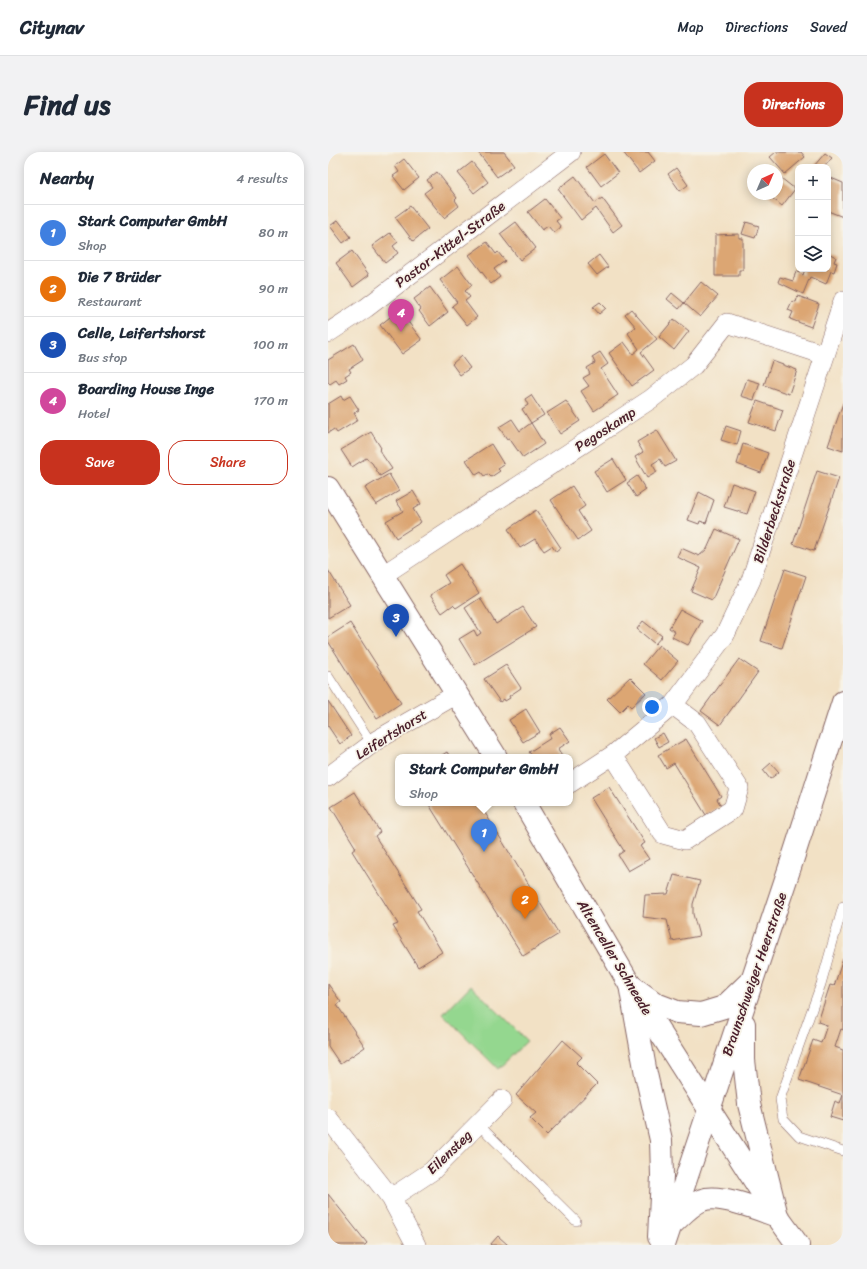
<!DOCTYPE html>
<html lang="en">
<head>
<meta charset="utf-8">
<style>
	body { margin:0; font-family:Sriracha,sans-serif; background:#f2f2f3; color:#1f2937 }
	.controls { position:absolute; right:12px; top:12px; display:grid; overflow:hidden; border-radius:8px; box-shadow:0 2px 10px #0003 }
	.controls button { width:36px; height:36px; display:grid; place-items:center; padding:0; border:0; border-bottom:1px solid #e0e1e3; background:#fff; color:#1f2937; font:20px sans-serif }
	.compass { position:absolute; left:419px; top:12px; width:36px; height:36px; border-radius:50%; background:#fff; box-shadow:0 2px 10px #0003; rotate:44deg }
	.you { position:absolute; left:324px; top:555px; width:14px; height:14px; margin:-10px; border:3px solid #fff; border-radius:50%; background:#1a73e8; box-shadow:0 0 0 6px #1a73e833 }
	.badge { display:grid; place-items:center; width:26px; height:26px; border-radius:50%; background:#c8321e; color:#fff; font-size:13px; font-weight:700 }
	.pin { position:absolute; translate:-50% -33px; filter:drop-shadow(0 1px 2px #0008) }
	.pin::after { content:''; position:absolute; top:21px; width:14px; height:12px; background:inherit; clip-path:polygon(0 0,100% 0,50% 100%) }
	.popup { position:absolute; left:67px; top:602px; width:178px; height:52px; box-sizing:border-box; display:grid; place-content:center; border-radius:8px; background:#fff; filter:drop-shadow(0 1px 3px #0005); font-size:13px; white-space:nowrap; color:#747a83 }
	.popup b { font-size:15px; color:#1f2937 }
	.popup::after { content:''; position:absolute; left:50%; top:100%; margin-left:-8px; border:8px solid transparent; border-top-color:#fff }
	.list { margin:0; padding:0; list-style:none }
	h2 { display:flex; justify-content:space-between; align-items:center; height:52px; margin:0; padding:0 16px; font-size:17px }
	h2 small { font-size:13px; font-weight:400; color:#747a83 }
	.list li { display:grid; grid-template-columns:26px 1fr auto; gap:12px; align-items:center; box-sizing:border-box; height:56px; padding:0 16px; border-top:1px solid #e0e1e3 }
	.list b { display:block; font-size:15px; white-space:nowrap }
	.list p { margin:0; font-size:13px; white-space:nowrap; color:#747a83 }
	.list em { font-size:13px; font-style:normal; color:#747a83 }
	.actions { display:flex; gap:8px; padding:12px 16px }
	.actions a { flex:1; padding:9px 0; border:1px solid #c8321e; border-radius:16px; text-align:center; font-size:14px; color:#c8321e }
	.actions .main { background:#c8321e; color:#fff }
	.icon { flex:none; width:22px; height:22px; fill:none; stroke:currentColor; stroke-width:2; stroke-linecap:round; stroke-linejoin:round }
	.map { position:relative; flex:none; width:515px; height:1093px; overflow:hidden; border-radius:16px }
	header { display:flex; align-items:center; gap:24px; box-sizing:border-box; height:56px; padding:0 20px; background:#fff; border-bottom:1px solid #e0e1e3 }
	header strong { font-size:19px }
	nav { display:flex; gap:22px; margin-inline-start:auto; font-size:14px }
	.intro { display:flex; align-items:center; justify-content:space-between; box-sizing:border-box; height:96px; padding:0 24px }
	h1 { margin:0; font-size:28px }
	.button { padding:10px 18px; border-radius:16px; background:#c8321e; color:#fff; font-size:14px; font-weight:700 }
	main { display:flex; gap:24px; padding:0 24px }
	aside { flex:1; background:#fff; border-radius:16px; box-shadow:0 2px 10px #0003 }
	.map>svg:first-child { display:block }
</style>
</head>
<body>
<header>
<strong>Citynav</strong>
<nav><a>Map</a><a>Directions</a><a>Saved</a></nav>
</header>
<div class="intro"><h1>Find us</h1><a class="button">Directions</a></div>
<main>
<aside>
<h2>Nearby<small>4 results</small></h2>
<ul class="list">
<li><span class="badge" style="background:#3f7fe0">1</span><div><b>Stark Computer GmbH</b><p>Shop</p></div><em>80 m</em></li>
<li><span class="badge" style="background:#e8710a">2</span><div><b>Die 7 Brüder</b><p>Restaurant</p></div><em>90 m</em></li>
<li><span class="badge" style="background:#1a4fb4">3</span><div><b>Celle, Leifertshorst</b><p>Bus stop</p></div><em>100 m</em></li>
<li><span class="badge" style="background:#d1479c">4</span><div><b>Boarding House Inge</b><p>Hotel</p></div><em>170 m</em></li>
</ul>
<div class="actions"><a class="main">Save</a><a>Share</a></div>
</aside>
<div class="map">
<svg width="515" height="1093" viewBox="0 0 515 1093">
	<rect width="100%" height="100%" fill="#f7f3e8"/>
	<filter id="ink" filterUnits="userSpaceOnUse"><feTurbulence type="fractalNoise" baseFrequency=".025" numOctaves="2"/><feDisplacementMap in="SourceGraphic" scale="8" xChannelSelector="R" yChannelSelector="G"/><feConvolveMatrix kernelMatrix="1 2 1 2 8 2 1 2 1" color-interpolation-filters="sRGB"/></filter>
	<filter id="wash" filterUnits="userSpaceOnUse"><feTurbulence type="fractalNoise" baseFrequency=".012" numOctaves="4" result="noise"/><feDisplacementMap in="SourceGraphic" scale="16" xChannelSelector="R" yChannelSelector="G"/><feGaussianBlur stdDeviation="0.9" result="paint"/><feColorMatrix in="noise" values="0 0 0 0 0 0 0 0 0 0 0 0 0 0 0 0 0 1.4 0 .05"/><feComposite in="paint" operator="in"/></filter>
	<g filter="url(#wash)">
		<rect width="100%" height="100%" fill="#f2e1c5"/>
		<path fill="#94d78f" stroke="#6f7b5d" d="M143,833L199,889L170,917L115,862Z"/>
		<g id="blocks">
			<path fill="#dca673" d="M150,0H176L186,13L169,25Z
				M295,0H320L327,9L311,21Z
				M448,0H473L477,5L457,22L442,5Z
				M497,1L504,6L496,15H487L486,14Z
				M276,2L290,21L273,34L259,15Z
				M76,7L91,26L76,38L65,24L71,20L67,14Z
				M144,10L160,30L146,41L130,21Z
				M348,16L360,33L352,39L340,22Z
				M109,20L129,46L127,48L131,54L116,66L96,41L104,35L99,28Z
				M247,24L267,51L274,46L294,73L285,80L268,56L253,68L230,37Z
				M453,26L467,37L454,54L439,42H449V31Z
				M503,26L515,31V65L500,59V33Z
				M217,47L232,66L228,69L233,75L226,81L220,74L214,78L200,60Z
				M82,54L100,77L85,89L67,65Z
				M10,68L23,85L15,91L2,74Z
				M188,70L208,96L192,108L172,82Z
				M418,70L431,74L427,86L414,82Z
				M62,81L70,90L65,94L70,101L57,111L44,94Z
				M411,82V86H415V118H411V124H387V83Z
				M159,90L168,102L170,100L177,109L166,117L172,125L163,132L141,103Z
				M24,99L41,123L25,135L8,111Z
				M500,101L508,105L506,110L509,111L506,120L503,119L498,132L482,125L475,142L450,130L452,125L465,129L468,119L475,123L477,117H500Z
				M271,103L280,115L269,123L260,112Z
				M130,114L144,133L137,139L142,145L137,149L149,165L139,173L124,154L129,150L112,128Z
				M373,130L390,144L372,165L356,151Z
				M102,135L120,160L102,174L91,159L93,157L86,147Z
				M344,141L356,151L351,157L339,147Z
				M470,144L491,152L483,175L462,167L465,160L460,158L464,149L468,150Z
				M272,150L278,156L271,162L265,155Z
				M303,157L329,187L313,200L326,218L304,234L281,201L296,190L305,202L311,197L300,181L308,175L297,162Z
				M71,158L94,188L74,202L52,173Z
				M346,167L361,179L346,198L331,185Z
				M26,192L35,208L21,217L23,220L17,224L19,227L11,232L8,228L2,232L0,230V208Z
				M272,200L280,212L273,217L290,243L266,259L253,239L261,234L255,226L262,222L259,216L267,211L264,205Z
				M133,204L142,216L132,223L124,212Z
				M444,209L469,218L461,242L436,233Z
				M419,227L432,231L426,248L413,244Z
				M203,243L216,263L203,271L194,257L200,253L197,247Z
				M13,244L15,248L22,244L31,258L26,261L30,268L9,281L6,277L0,281V252Z
				M238,249L252,269L232,282L219,261Z
				M429,249L455,258L448,279L421,270Z
				M515,251V299L500,294Z
				M184,267L192,279L203,271L216,292L195,306L181,286L179,287L171,275Z
				M398,274L413,279L409,293L393,288Z
				M329,278L348,309L337,315L332,307L324,312L329,320L319,326L307,305L315,300L309,290Z
				M43,280L53,296L51,298L64,317L52,324L44,311L38,306L24,315L13,298Z
				M163,292L176,313L170,317L172,319L163,325L160,322L156,324L153,320L148,323L138,308Z
				M415,292L440,301L433,321L409,312Z
				M285,307L298,328L279,340L266,319Z
				M489,319L511,326L486,399L465,392Z
				M61,322L71,339L48,353L37,336Z
				M309,324L318,338L308,345L299,331Z
				M404,331L427,339L419,362L396,355Z
				M244,334L257,354L250,359L263,379L250,388L223,348Z
				M85,339L93,352L85,357L93,370L68,386L58,369L75,359L68,349Z
				M371,340L386,348L378,371L372,369L371,372L360,368Z
				M208,358L233,396L228,400L224,394L216,399L207,387L192,396L180,377Z
				M388,377L411,387L384,448L363,439L373,416L349,405L353,396L371,404L379,397Z
				M132,412L151,441L128,456L125,453L114,461L102,443L121,431L116,423Z
				M457,417L478,424L454,496L433,489Z
				M0,418L22,453L0,466Z
				M152,446L168,472L195,455L208,475L147,513L131,487L146,478L149,484L153,481L137,456Z
				M352,457L374,469L360,493L344,485L347,480L341,476Z
				M315,469L334,484L327,492L309,477Z
				M22,471L73,551L49,567L0,489V485Z
				M331,493L350,509L334,528L315,512Z
				M411,507L430,520L392,573L373,559Z
				M178,513L193,536L181,544L182,546L177,549L176,547L172,550L156,527Z
				M302,525L318,541L303,555L300,552L292,560L279,547Z
				M0,549L23,584L12,592L0,574Z
				M198,557L212,580L195,590L181,568Z
				M232,575L242,589L230,597L235,605H205L201,600L223,586L221,582Z
				M335,581L340,590L331,595L326,586Z
				M358,587L393,644L389,647L393,654L378,663L346,611L338,616L330,603Z
				M119,600L122,605H111Z
				M443,611L451,620L442,627L435,618Z
				M281,635L317,691L312,694L321,707L300,719L290,703L296,699L263,646Z
				M27,640L52,680L47,684L93,757L89,759L114,800L90,815L65,774L70,772L24,699L28,696L3,655Z
				M100,651H151L231,782L195,804Z
				M346,723L372,729L365,752V762L371,784L344,789L339,768L315,765L317,743L340,742Z
				M515,807V878L513,877L507,895L515,898V943L471,928L485,888L493,891L499,873L490,870L502,833L506,834Z
				M0,832L13,850L9,853L37,895L12,912L0,894Z
				M235,888L254,905L248,911L269,932L219,983L202,966L208,961L188,943Z
				M515,943V969L502,965L507,949L512,951Z
				M0,1042L39,1091L37,1093H4L0,1088Z
				M170,1084L180,1093H162Z"/>
		</g>
	</g>
	<g filter="url(#ink)">
		<use href="#blocks" fill-opacity="0" stroke="#856361" stroke-width="1"/>
		<g fill="none" stroke-linecap="round" stroke-linejoin="round">
			<defs>
				<path id="lane" d="M0,524L44,592
					M515,754L493,832L452,947L455,967L471,984L515,999
					M150,972L248,1069"/>
				<path id="street" d="M0,181L38,156L243,0
					M55,423L323,247L366,213L399,171L497,203
					M285,603L335,682L357,688L405,657L411,636L369,571L345,553
					M0,625L49,588L129,542
					M242,631L285,603L345,553L397,483L423,428L515,149
					M0,966L63,1046L88,1093
					M63,1046L104,1019L174,948"/>
				<path id="secondary" d="M0,336L168,605
					M196,651L302,833L449,1064L470,1093"/>
				<path id="primary" d="M302,833L318,922L333,988L334,1024L331,1085
					M302,833L328,852L349,860L373,862L396,855L421,831
					M416,872V908L421,952L449,1064
					M343,1073C353,1064 362,1053 374,1048C392,1041 432,1058 449,1064
					M336,1093L463,712L515,550"/>
			</defs>
			<use href="#lane" stroke="#856361" stroke-width="10"/>
			<use href="#street" stroke="#856361" stroke-width="20"/>
			<use href="#secondary" stroke="#856361" stroke-width="24"/>
			<use href="#primary" stroke="#856361" stroke-width="24"/>
			<use href="#lane" stroke="#fff" stroke-width="9"/>
			<use href="#street" stroke="#fff" stroke-width="19"/>
			<use href="#secondary" stroke="#fff" stroke-width="22"/>
			<use href="#primary" stroke="#fff" stroke-width="22"/>
		</g>
	</g>
	<g text-anchor="middle" stroke-width="3.5" stroke-linejoin="round" paint-order="stroke">
		<g font-size="14" fill="#4a1f2b" stroke="#f7f3e8">
			<text transform="translate(122 92) rotate(-37)" y="5">Pastor-Kittel-Straße</text>
			<text transform="translate(277 277) rotate(-33)" y="5">Pegoskamp</text>
			<text transform="translate(446 359) rotate(-72)" y="5">Bilderbeckstraße</text>
			<text transform="translate(63 582) rotate(-32)" y="5">Leifertshorst</text>
			<text transform="translate(287 805) rotate(59)" y="5">Altenceller Schneede</text>
			<text transform="translate(426 822) rotate(-71)" y="5">Braunschweiger Heerstraße</text>
			<text transform="translate(121 1000) rotate(-44)" y="5">Eilensteg</text>
		</g>
	</g>
</svg>
<div class="controls">
<button>+</button>
<button>−</button>
<button><svg class="icon" aria-label="layers" viewBox="0 0 24 24"><path d="M12 4l9 5-9 5-9-5zM3 14l9 5 9-5"/></svg></button>
</div>
<svg class="compass" viewBox="-18 -18 36 36"><path d="M0-13l5 13h-10z" fill="#e53935"/><path d="M0 13l5-13h-10z" fill="#747a83"/></svg>
<div class="you"></div>
<div class="pin badge" style="left:156px;top:700px;background:#3f7fe0">1</div>
<div class="popup"><b>Stark Computer GmbH</b>Shop</div>
<div class="pin badge" style="left:197px;top:767px;background:#e8710a">2</div>
<div class="pin badge" style="left:68px;top:485px;background:#1a4fb4">3</div>
<div class="pin badge" style="left:73px;top:180px;background:#d1479c">4</div>
</div>
</main>
</body>
</html>
